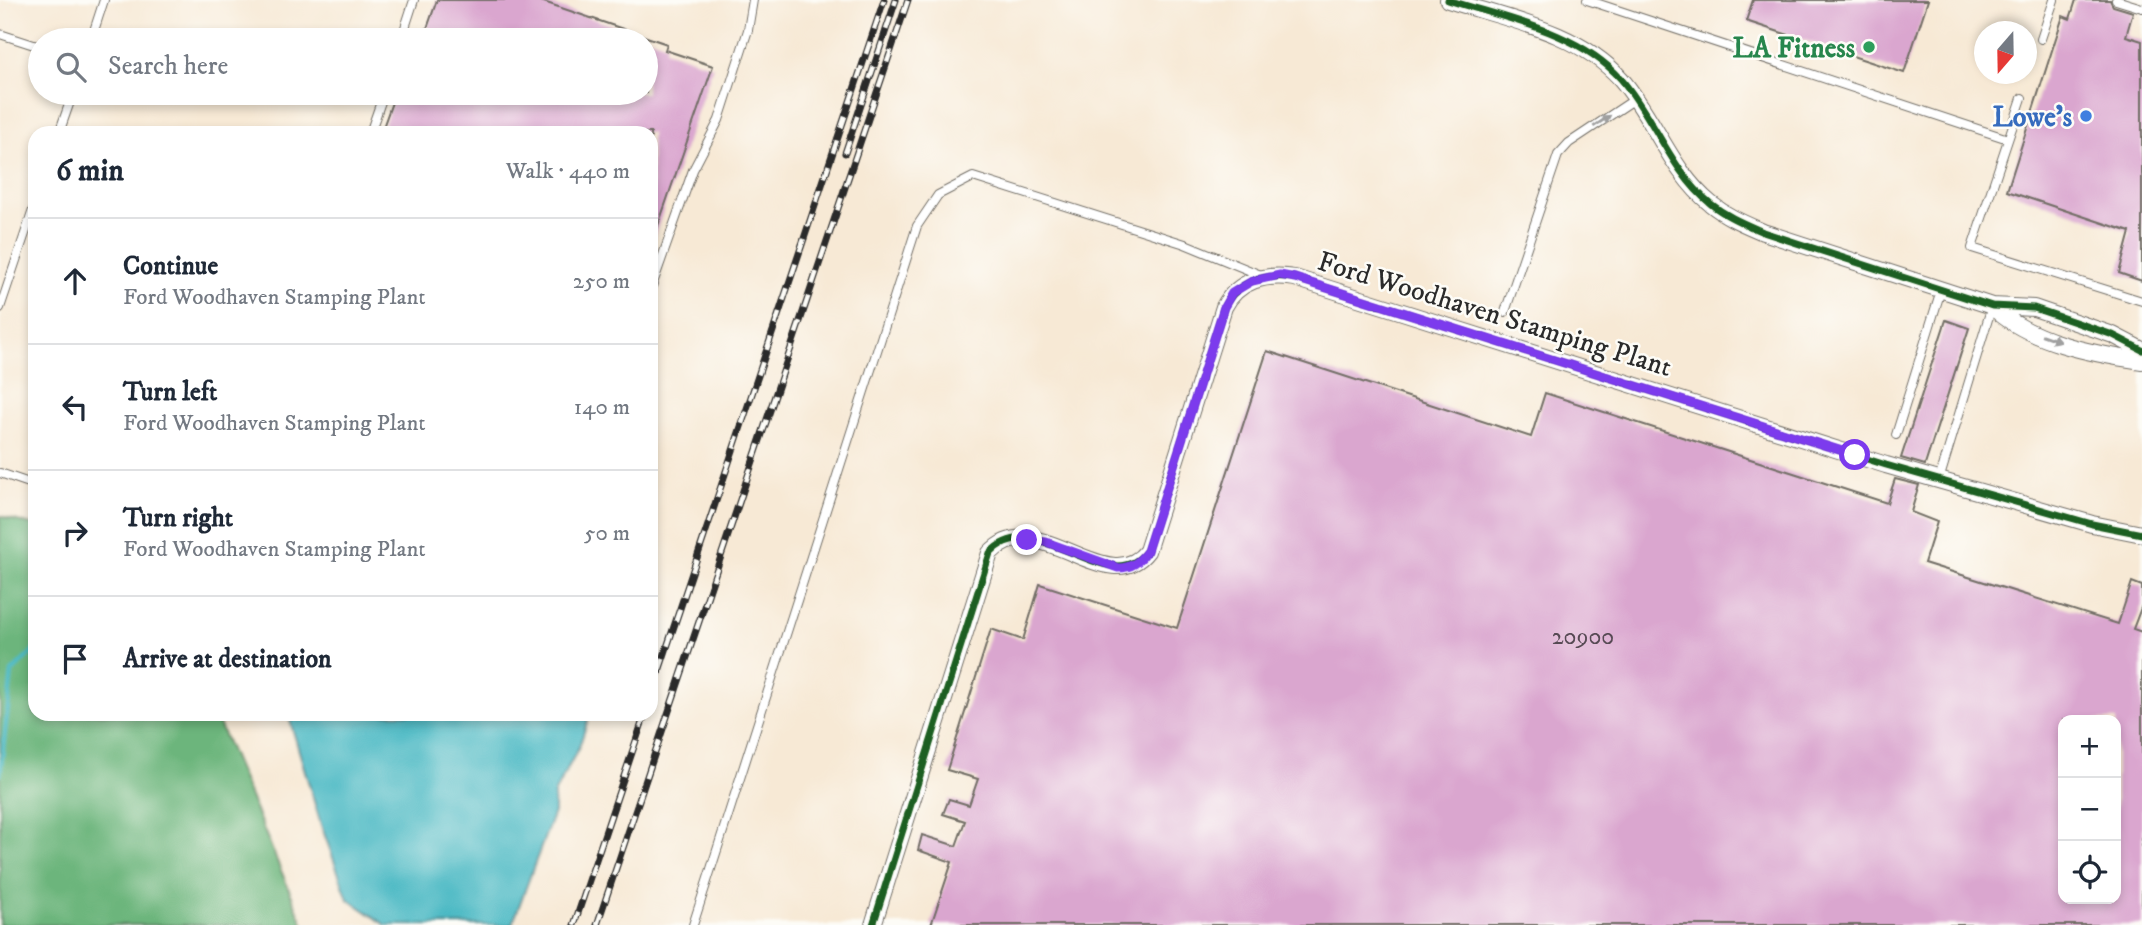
<!DOCTYPE html>
<html lang="en">
<head>
<meta charset="utf-8">
<style>
	body { margin:0; font-family:"IM FELL DW Pica",serif; background:#f2f2f3; color:#1f2937 }
	.controls { position:absolute; right:21px; bottom:21px; display:grid; overflow:hidden; border-radius:14px; box-shadow:0 4px 10px #0003 }
	.controls button { width:63px; height:63px; display:grid; place-items:center; padding:0; border:0; border-bottom:2px solid #e0e1e3; background:#fff; color:#1f2937; font:35px sans-serif }
	.compass { position:absolute; left:1974px; top:21px; width:63px; height:63px; border-radius:50%; background:#fff; box-shadow:0 4px 10px #0003; rotate:200deg }
	.stop { position:absolute; width:21px; height:21px; margin:-16px; border:5px solid #7c3aed; border-radius:50%; background:#fff }
	.stop.end { background:#7c3aed; border-color:#fff; box-shadow:0 2px 7px #0008 }
	.list { margin:0; padding:0; list-style:none }
	h2 { display:flex; justify-content:space-between; align-items:center; height:91px; margin:0; padding:0 28px; font-size:30px }
	h2 small { font-size:23px; font-weight:400; color:#747a83 }
	.list li { display:grid; grid-template-columns:46px 1fr auto; gap:21px; align-items:center; box-sizing:border-box; height:126px; padding:0 28px; border-top:2px solid #e0e1e3 }
	.list b { display:block; font-size:26px; white-space:nowrap }
	.list p { margin:0; font-size:23px; white-space:nowrap; color:#747a83 }
	.list em { font-size:23px; font-style:normal; color:#747a83 }
	.icon { flex:none; width:38px; height:38px; fill:none; stroke:currentColor; stroke-width:2; stroke-linecap:round; stroke-linejoin:round }
	.map { position:relative; flex:none; width:2142px; height:925px; overflow:hidden }
	.search { position:absolute; background:#fff; box-shadow:0 4px 10px #0003; left:28px; top:28px; width:630px; height:77px; display:flex; align-items:center; gap:18px; box-sizing:border-box; padding:0 24px; border-radius:38px; color:#747a83; font-size:26px }
	.panel { position:absolute; background:#fff; box-shadow:0 4px 10px #0003; left:28px; top:126px; width:630px; height:595px; border-radius:21px }
	.map>svg:first-child { display:block }
</style>
</head>
<body>
<div class="map">
<svg width="2142" height="925" viewBox="0 0 2142 925">
	<rect width="100%" height="100%" fill="#fdfcf7"/>
	<filter id="ink" filterUnits="userSpaceOnUse"><feTurbulence type="fractalNoise" baseFrequency=".0143" numOctaves="2"/><feDisplacementMap in="SourceGraphic" scale="14" xChannelSelector="R" yChannelSelector="G"/><feConvolveMatrix kernelMatrix="1 2 1 2 8 2 1 2 1" color-interpolation-filters="sRGB"/></filter>
	<filter id="wash" filterUnits="userSpaceOnUse"><feTurbulence type="fractalNoise" baseFrequency=".00686" numOctaves="4" result="noise"/><feDisplacementMap in="SourceGraphic" scale="28" xChannelSelector="R" yChannelSelector="G"/><feGaussianBlur stdDeviation="1.57" result="paint"/><feColorMatrix in="noise" values="0 0 0 0 0 0 0 0 0 0 0 0 0 0 0 0 0 1.4 0 .05"/><feComposite in="paint" operator="in"/></filter>
	<g filter="url(#wash)">
		<rect width="100%" height="100%" fill="#f7e9d5"/>
		<path fill="#6cb57b" stroke="#4c7053" stroke-width="2" d="M0,516L35,526V714H215L304,925H0Z"/>
		<path fill="#4bb9c4" stroke="#3b7278" stroke-width="2" d="M288,714H590L579,747L554,794V812L512,925H386L348,899L321,825Z"/>
		<g fill="none" stroke-linecap="round" stroke-linejoin="round">
			<path stroke="#4bb9c4" stroke-width="4.5" d="M0,775L12,672L35,649"/>
		</g>
		<g id="blocks">
			<path fill="#daa6cf" fill-rule="evenodd" d="M437,0H538L667,44L665,50L713,66L653,240L651,133H381L395,94L403,97L405,93H646V40H423Z
				M1753,0H1928L1904,73L1746,21Z
				M2076,0H2110L2113,6L2133,12L2126,36L2142,41V281L2119,273L2130,232L2007,191L2063,16L2070,19Z
				M1946,320L1969,328L1925,465L1901,458Z
				M1267,351L1531,437L1545,393L1887,503L1895,479L1919,485L1911,512L1937,522L1924,563L2118,624L2132,582L2142,586V605L2133,629L2142,632V925H931L952,862L918,850L922,835L956,846L965,821L943,814L949,799L969,805L978,779L947,770L991,629L1023,640L1040,584L1177,628ZM2063,720H2116V899H2063Z"/>
		</g>
	</g>
	<g filter="url(#ink)">
		<use href="#blocks" fill-opacity="0" stroke="#726e66" stroke-width="2"/>
		<g fill="none" stroke-linecap="round" stroke-linejoin="round">
			<defs>
				<path id="lane" d="M1587,0L2008,139
					M2116,0L2142,8
					M0,34L40,47
					M2041,39L2054,0
					M91,40L104,0
					M401,40L414,0
					M2022,98L1972,248L2142,301
					M59,133L73,93
					M370,133L384,93
					M651,289L693,170L719,120L748,30L753,0
					M0,308L35,204
					M1505,312L1558,155L1569,143L1635,99
					M1896,435L1941,290
					M0,473L35,485
					M1939,480L1992,306
					M693,925L917,226L938,195L973,177L1185,244L1263,276"/>
				<path id="street" d="M1448,0C1507,19 1578,31 1621,79C1654,117 1671,172 1711,204C1727,217 1745,224 1763,232L1992,306L2034,308L2113,335L2142,350
					M1992,306C2028,342 2093,354 2142,361
					M873,925L990,553C1036,503 1108,602 1147,551L1224,307C1238,280 1266,273 1295,278L1886,465L2092,524L2142,534"/>
			</defs>
			<use href="#lane" stroke="#726e66" stroke-width="10"/>
			<use href="#street" stroke="#726e66" stroke-width="18"/>
			<use href="#lane" stroke="#fff" stroke-width="8"/>
			<use href="#street" stroke="#fff" stroke-width="16"/>
			<defs>
				<path id="rail" d="M845,153L896,0
					M651,695L884,0
					M574,925L645,714
					M597,925L908,0"/>
			</defs>
			<use href="#rail" stroke="#2b2b2b" stroke-width="7"/>
			<use href="#rail" stroke="#fdfcf7" stroke-width="4.5" stroke-dasharray="13" stroke-linecap="butt"/>
			<defs>
				<path id="cycleway" d="M1448,0C1507,19 1578,31 1621,79C1654,117 1671,172 1711,204C1727,217 1745,224 1763,232L1992,306L2034,308L2113,335L2142,350
					M873,925L990,553C1036,503 1108,602 1147,551L1224,307C1238,280 1266,273 1295,278L1886,465L2092,524L2142,534"/>
			</defs>
			<use href="#cycleway" stroke="#fdfcf7" stroke-width="11"/>
			<use href="#cycleway" stroke="#1b5e20" stroke-width="7"/>
		</g>
		<defs><path id="oneway-solid" d="M-6-.8H1V-3.2L6.5 0L1 3.2V.8H-6Z" transform="scale(1.75)"/></defs>
		<g fill="#a0a0a0">
			<use href="#oneway-solid" transform="translate(1602 121) rotate(-34)"/>
			<use href="#oneway-solid" transform="translate(2051 338) rotate(19)"/>
		</g>
	</g>
	<g fill="none" stroke-linecap="round" stroke-linejoin="round" filter="url(#ink)">
		<path stroke="#7c3aed" stroke-width="9" d="M1027,540L1046,542L1118,568C1132,568 1139,562 1147,551L1224,307L1232,293L1252,281L1280,275L1295,278L1855,455"/>
	</g>
	<circle fill="#2e9e5b" stroke="#fdfcf7" stroke-width="2.5" cx="1869" cy="47" r="7"/>
	<circle fill="#3f7fe0" stroke="#fdfcf7" stroke-width="2.5" cx="2086" cy="116" r="7"/>
	<g text-anchor="middle" stroke-width="5" stroke-linejoin="round" paint-order="stroke">
		<g font-size="24" fill="#574a54">
			<text x="1583" y="644">20900</text>
		</g>
		<g font-size="28" font-weight="bold" fill="#27864d" stroke="#fdfcf7" text-anchor="end">
			<text x="1855" y="57">LA Fitness</text>
		</g>
		<g font-size="28" font-weight="bold" fill="#366cbe" stroke="#fdfcf7" text-anchor="end">
			<text x="2072" y="126">Lowe's</text>
		</g>
		<g font-size="28" fill="#2b2b2b" stroke="#fdfcf7">
			<text transform="translate(1495 313) rotate(17)" y="10">Ford Woodhaven Stamping Plant</text>
		</g>
	</g>
</svg>
<div class="controls">
<button>+</button>
<button>−</button>
<button><svg class="icon" aria-label="locate" viewBox="0 0 24 24"><circle cx="12" cy="12" r="6"/><path d="M12 2v4M12 18v4M2 12h4M18 12h4"/></svg></button>
</div>
<svg class="compass" viewBox="-18 -18 36 36"><path d="M0-13l5 13h-10z" fill="#e53935"/><path d="M0 13l5-13h-10z" fill="#747a83"/></svg>
<div class="stop" style="left:1855px;top:455px"></div>
<div class="stop end" style="left:1027px;top:540px"></div>
<div class="search"><svg class="icon" aria-label="search" viewBox="0 0 24 24"><circle cx="10" cy="10" r="6"/><path d="M15 15l6 6"/></svg>Search here</div>
<section class="panel">
<h2>6 min<small>Walk · 440 m</small></h2>
<ul class="list">
<li><svg class="icon" aria-label="ahead" viewBox="0 0 24 24"><path d="M12 20V5M6 11l6-6 6 6"/></svg><div><b>Continue</b><p>Ford Woodhaven Stamping Plant</p></div><em>250 m</em></li>
<li><svg class="icon" aria-label="left" viewBox="0 0 24 24"><path d="M17 20v-9H6M10 6l-5 5 5 5"/></svg><div><b>Turn left</b><p>Ford Woodhaven Stamping Plant</p></div><em>140 m</em></li>
<li><svg class="icon" aria-label="right" viewBox="0 0 24 24"><path d="M7 20v-9h11M14 6l5 5-5 5"/></svg><div><b>Turn right</b><p>Ford Woodhaven Stamping Plant</p></div><em>50 m</em></li>
<li><svg class="icon" aria-label="arrive" viewBox="0 0 24 24"><path d="M6 21V4h12l-3 4 3 4H6"/></svg><div><b>Arrive at destination</b></div></li>
</ul>
</section>
</div>
</body>
</html>
